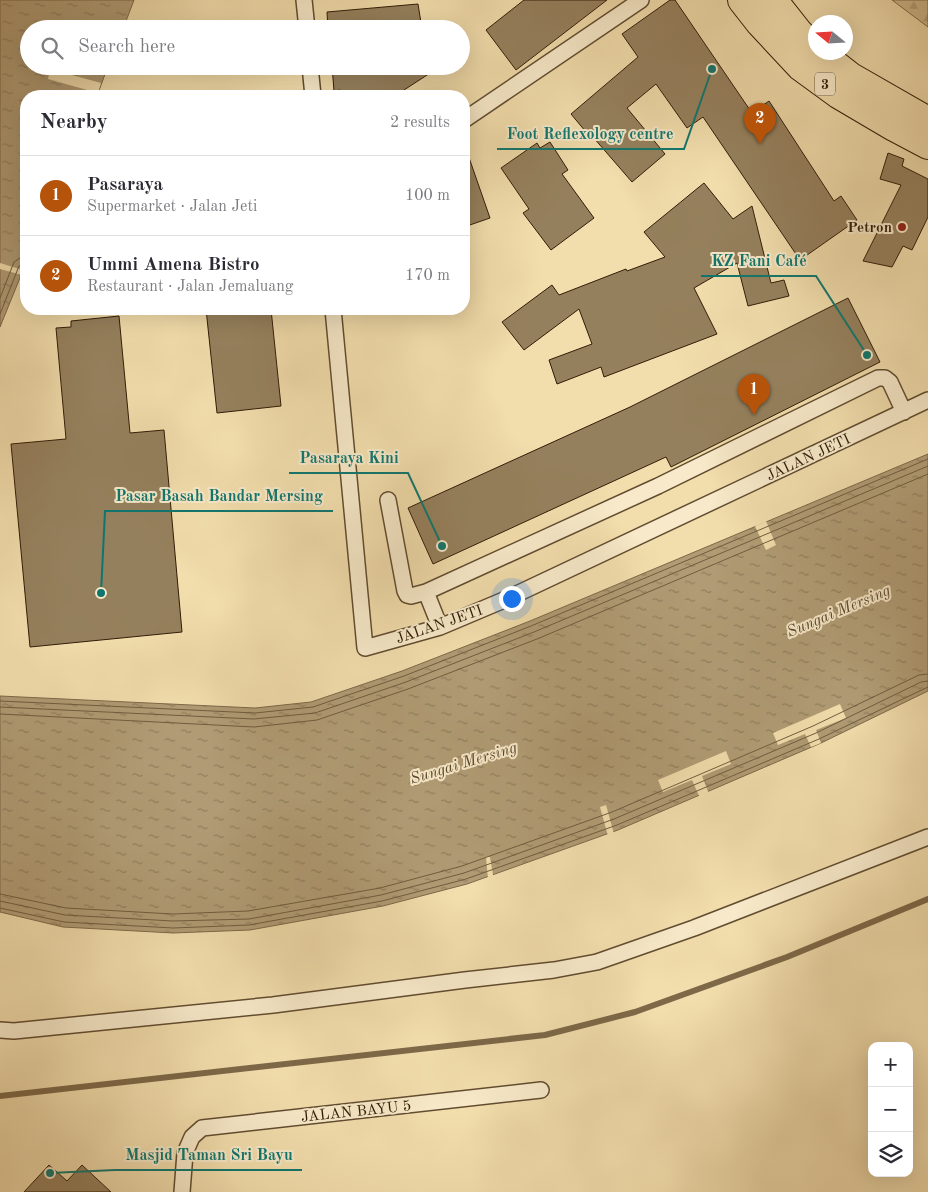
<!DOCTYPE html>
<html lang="en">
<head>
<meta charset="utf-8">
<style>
	body { margin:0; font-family:"Old Standard TT",serif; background:#f7f7f7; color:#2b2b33 }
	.controls { position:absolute; right:15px; bottom:15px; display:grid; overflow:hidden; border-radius:10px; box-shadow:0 5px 20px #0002 }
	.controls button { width:45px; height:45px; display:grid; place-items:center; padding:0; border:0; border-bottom:1px solid #e1e1e2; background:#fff; color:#2b2b33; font:25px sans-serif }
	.compass { position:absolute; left:808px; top:15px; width:45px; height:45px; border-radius:50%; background:#fff; box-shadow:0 5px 20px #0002; rotate:288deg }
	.you { position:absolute; left:511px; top:598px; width:18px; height:18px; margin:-12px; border:4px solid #fff; border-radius:50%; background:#1a73e8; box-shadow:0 0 0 8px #1a73e833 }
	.badge { display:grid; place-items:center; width:32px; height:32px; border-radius:50%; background:#b45309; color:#fff; font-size:16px; font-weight:700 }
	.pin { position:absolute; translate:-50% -41px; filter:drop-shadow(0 1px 2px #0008) }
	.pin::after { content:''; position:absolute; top:26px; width:18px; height:15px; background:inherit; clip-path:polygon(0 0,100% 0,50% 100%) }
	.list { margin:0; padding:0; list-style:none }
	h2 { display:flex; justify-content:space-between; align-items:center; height:65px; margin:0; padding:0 20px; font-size:21px }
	h2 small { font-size:16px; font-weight:400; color:#7c7c81 }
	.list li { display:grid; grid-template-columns:32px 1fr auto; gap:15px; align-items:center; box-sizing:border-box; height:80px; padding:0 20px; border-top:1px solid #e1e1e2 }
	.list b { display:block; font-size:19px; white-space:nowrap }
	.list p { margin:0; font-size:16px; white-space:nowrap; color:#7c7c81 }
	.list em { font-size:16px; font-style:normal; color:#7c7c81 }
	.icon { flex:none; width:28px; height:28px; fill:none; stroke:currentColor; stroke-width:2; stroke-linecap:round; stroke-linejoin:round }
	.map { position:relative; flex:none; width:928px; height:1192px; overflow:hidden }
	.search { position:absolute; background:#fff; box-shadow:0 5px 20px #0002; left:20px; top:20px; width:450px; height:55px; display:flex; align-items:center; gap:12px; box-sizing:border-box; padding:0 18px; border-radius:28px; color:#7c7c81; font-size:19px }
	.panel { position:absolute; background:#fff; box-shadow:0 5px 20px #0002; left:20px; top:90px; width:450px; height:225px; border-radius:20px }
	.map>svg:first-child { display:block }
</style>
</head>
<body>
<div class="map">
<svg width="928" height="1192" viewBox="0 0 928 1192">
	<defs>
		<pattern id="forest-firs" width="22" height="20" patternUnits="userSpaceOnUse" patternTransform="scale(1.25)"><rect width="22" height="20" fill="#d1bc90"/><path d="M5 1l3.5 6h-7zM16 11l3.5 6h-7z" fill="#b4a17b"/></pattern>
		<pattern id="water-ripples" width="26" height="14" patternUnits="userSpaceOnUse" patternTransform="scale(1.25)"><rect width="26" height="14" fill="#b09b74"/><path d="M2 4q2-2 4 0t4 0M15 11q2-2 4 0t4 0" fill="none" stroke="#907e5d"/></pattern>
	</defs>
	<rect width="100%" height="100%" fill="#f2ddac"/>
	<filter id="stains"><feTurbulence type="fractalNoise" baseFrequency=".004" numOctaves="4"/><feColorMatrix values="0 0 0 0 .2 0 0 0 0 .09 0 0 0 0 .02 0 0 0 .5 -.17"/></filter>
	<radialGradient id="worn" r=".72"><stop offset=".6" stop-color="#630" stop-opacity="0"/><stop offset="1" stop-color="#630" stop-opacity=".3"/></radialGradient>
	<path fill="url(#forest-firs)" stroke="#816c4c" d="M892,0H928V27Z"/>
	<path fill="url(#water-ripples)" stroke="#7d6848" d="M0,0H134L123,29H29V66H108L97,96H26V263L0,327Z
		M928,454V691L821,743L618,830L467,884L383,906L250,930L173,933L63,927L0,912V696L255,708L311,702L402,671L530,621Z"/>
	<path fill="#f2ddac" d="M50,69L101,83L98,93L48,79Z
		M0,263L23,270L22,275L0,269Z
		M766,521L776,545L766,550L755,526Z
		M840,704L846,718L816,730L821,743L811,747L805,734L778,745L773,733Z
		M726,751L731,764L702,776L709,794L700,798L692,780L663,792L658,780Z
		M606,805L614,834L608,836L600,807Z
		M486,857H490L493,875V878L488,879Z"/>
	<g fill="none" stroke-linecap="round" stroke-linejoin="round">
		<path stroke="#705c3e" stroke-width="1" d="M0,298L14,262L20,258L26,257
			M0,314L19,266L22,263H26
			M0,701L255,713L313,707L404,676L531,626L928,459
			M0,707L254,719L315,713L406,682L534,632L928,466
			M0,714L254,727L317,720L408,689L537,639L928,474
			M0,894L66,908L173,914L248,911L380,888L462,866L612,812L813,726L919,675L928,674
			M0,901L65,915L173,921L249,919L381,895L464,873L614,819L816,733L921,682L928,681
			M0,908L64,922L173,928L249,925L382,901L466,879L617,825L819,739L928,687"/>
		<path stroke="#7d6848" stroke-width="6" d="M0,1096L545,1035L635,1012L787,957L928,899"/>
	</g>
	<path fill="#95805d" stroke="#311c07" d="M524,0H607L516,70L486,30Z
		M670,0H675L752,113L769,101L834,201L841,196L857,220L800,260L703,117L687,128L656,84L627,108L665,154L632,182L593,137L591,138L571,114L638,57L622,34Z
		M418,4L422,29H328L327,12Z
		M332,66H441L404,90V96H341L340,90L334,91Z
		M550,142L568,170L562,174L594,218L551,250L523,213L529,209L501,168L537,143L540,148Z
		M464,149H466L490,218L464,227Z
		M888,153L904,159L902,166L928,179V217L912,250L903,246L892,267L863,261L901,185L880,179Z
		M704,183L733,219L752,206L771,283L784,280L789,296L748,306L737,263L694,288L717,334L604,377L601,367L557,384L549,360L592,344L579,309L524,350L502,322L552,285L559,295L626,269L627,271L665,257L644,232Z
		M848,298L880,362L671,467L666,457L433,564L408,508L630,407Z
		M206,309H271L281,406L217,413Z
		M119,316L130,433L164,430L182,632L30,647L11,444L66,439L56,328L71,327V321Z
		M49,1165L67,1181L82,1165L111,1192H24Z"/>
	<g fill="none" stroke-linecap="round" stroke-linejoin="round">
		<defs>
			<path id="street" d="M304,0L307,29
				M310,66L313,96
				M464,120L641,0
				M333,309L365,648L440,627L504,600L928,400
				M388,500L405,591L407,595L411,596L426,592
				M440,627L426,592L658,486L878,378H885L890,382L904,412
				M0,1030L14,1031L273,1005L465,980L554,970L597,962L694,928L928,837
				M182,1192L185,1153L192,1137L202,1128L541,1090"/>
			<path id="highway" d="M742,0L760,23L801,67L838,94L894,127L928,145
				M773,0L799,33L816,49
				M819,52L851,77L928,121"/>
		</defs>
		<use href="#street" stroke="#614c30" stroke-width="18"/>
		<use href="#highway" stroke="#311c07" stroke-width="30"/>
		<use href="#street" stroke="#f7e9c9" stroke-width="15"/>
		<use href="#highway" stroke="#f2ddac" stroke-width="28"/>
	</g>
	<circle fill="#8f2418" stroke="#f7e9c9" stroke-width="2" cx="902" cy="227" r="5"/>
	<g text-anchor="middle" stroke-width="4" stroke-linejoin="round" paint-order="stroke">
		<rect fill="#f7e9c9" stroke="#6c5a41" stroke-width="1" x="815" y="72.5" width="20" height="23" rx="4"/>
		<g font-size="14" font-weight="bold" fill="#311c07">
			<text x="825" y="89">3</text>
		</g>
		<g font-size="15" font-weight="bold" fill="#311c07" stroke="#f7e9c9" text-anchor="end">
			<text x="892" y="232">Petron</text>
		</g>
		<g font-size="15" fill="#311c07" stroke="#f7e9c9">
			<text transform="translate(808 457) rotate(-25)" y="5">JALAN JETI</text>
			<text transform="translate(439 624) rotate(-19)" y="5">JALAN JETI</text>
			<text transform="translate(356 1111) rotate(-6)" y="5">JALAN BAYU 5</text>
		</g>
		<g font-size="16" font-style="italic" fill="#5d482d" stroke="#f7e9c9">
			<text transform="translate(838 610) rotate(-23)" y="6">Sungai Mersing</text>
			<text transform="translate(463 762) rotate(-17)" y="6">Sungai Mersing</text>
		</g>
	</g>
	<path fill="none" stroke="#0f766e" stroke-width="2" d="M712 69L684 149H497M867 355L816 276H701M442 546L408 473H289M101 593L105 511H333M50 1173L115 1170H302"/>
	<g fill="#0f766e" stroke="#f7e9c9" stroke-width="2">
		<circle cx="712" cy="69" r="5"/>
		<circle cx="867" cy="355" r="5"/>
		<circle cx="442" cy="546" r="5"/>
		<circle cx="101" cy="593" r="5"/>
		<circle cx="50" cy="1173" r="5"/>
	</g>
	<g font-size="16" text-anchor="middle" font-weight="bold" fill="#0f766e" stroke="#f7e9c9" stroke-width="4" stroke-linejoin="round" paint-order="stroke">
		<text x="590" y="139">Foot Reflexology centre</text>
		<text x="759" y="266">KZ Fani Café</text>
		<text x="349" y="463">Pasaraya Kini</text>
		<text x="219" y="501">Pasar Basah Bandar Mersing</text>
		<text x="209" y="1160">Masjid Taman Sri Bayu</text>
	</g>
	<rect width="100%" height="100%" filter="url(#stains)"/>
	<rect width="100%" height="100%" fill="url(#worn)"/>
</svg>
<div class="controls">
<button>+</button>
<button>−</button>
<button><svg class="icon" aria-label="layers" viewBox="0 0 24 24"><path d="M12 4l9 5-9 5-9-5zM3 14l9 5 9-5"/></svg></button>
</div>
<svg class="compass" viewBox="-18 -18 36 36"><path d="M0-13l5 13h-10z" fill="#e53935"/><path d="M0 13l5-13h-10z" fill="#7c7c81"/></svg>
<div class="you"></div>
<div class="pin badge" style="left:754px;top:415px">1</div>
<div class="pin badge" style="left:760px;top:144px">2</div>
<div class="search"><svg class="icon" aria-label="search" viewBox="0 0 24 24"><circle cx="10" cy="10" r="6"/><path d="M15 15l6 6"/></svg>Search here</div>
<section class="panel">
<h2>Nearby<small>2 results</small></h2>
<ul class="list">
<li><span class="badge">1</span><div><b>Pasaraya</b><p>Supermarket · Jalan Jeti</p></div><em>100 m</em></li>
<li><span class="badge">2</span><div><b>Ummi Amena Bistro</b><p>Restaurant · Jalan Jemaluang</p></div><em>170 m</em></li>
</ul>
</section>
</div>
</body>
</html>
